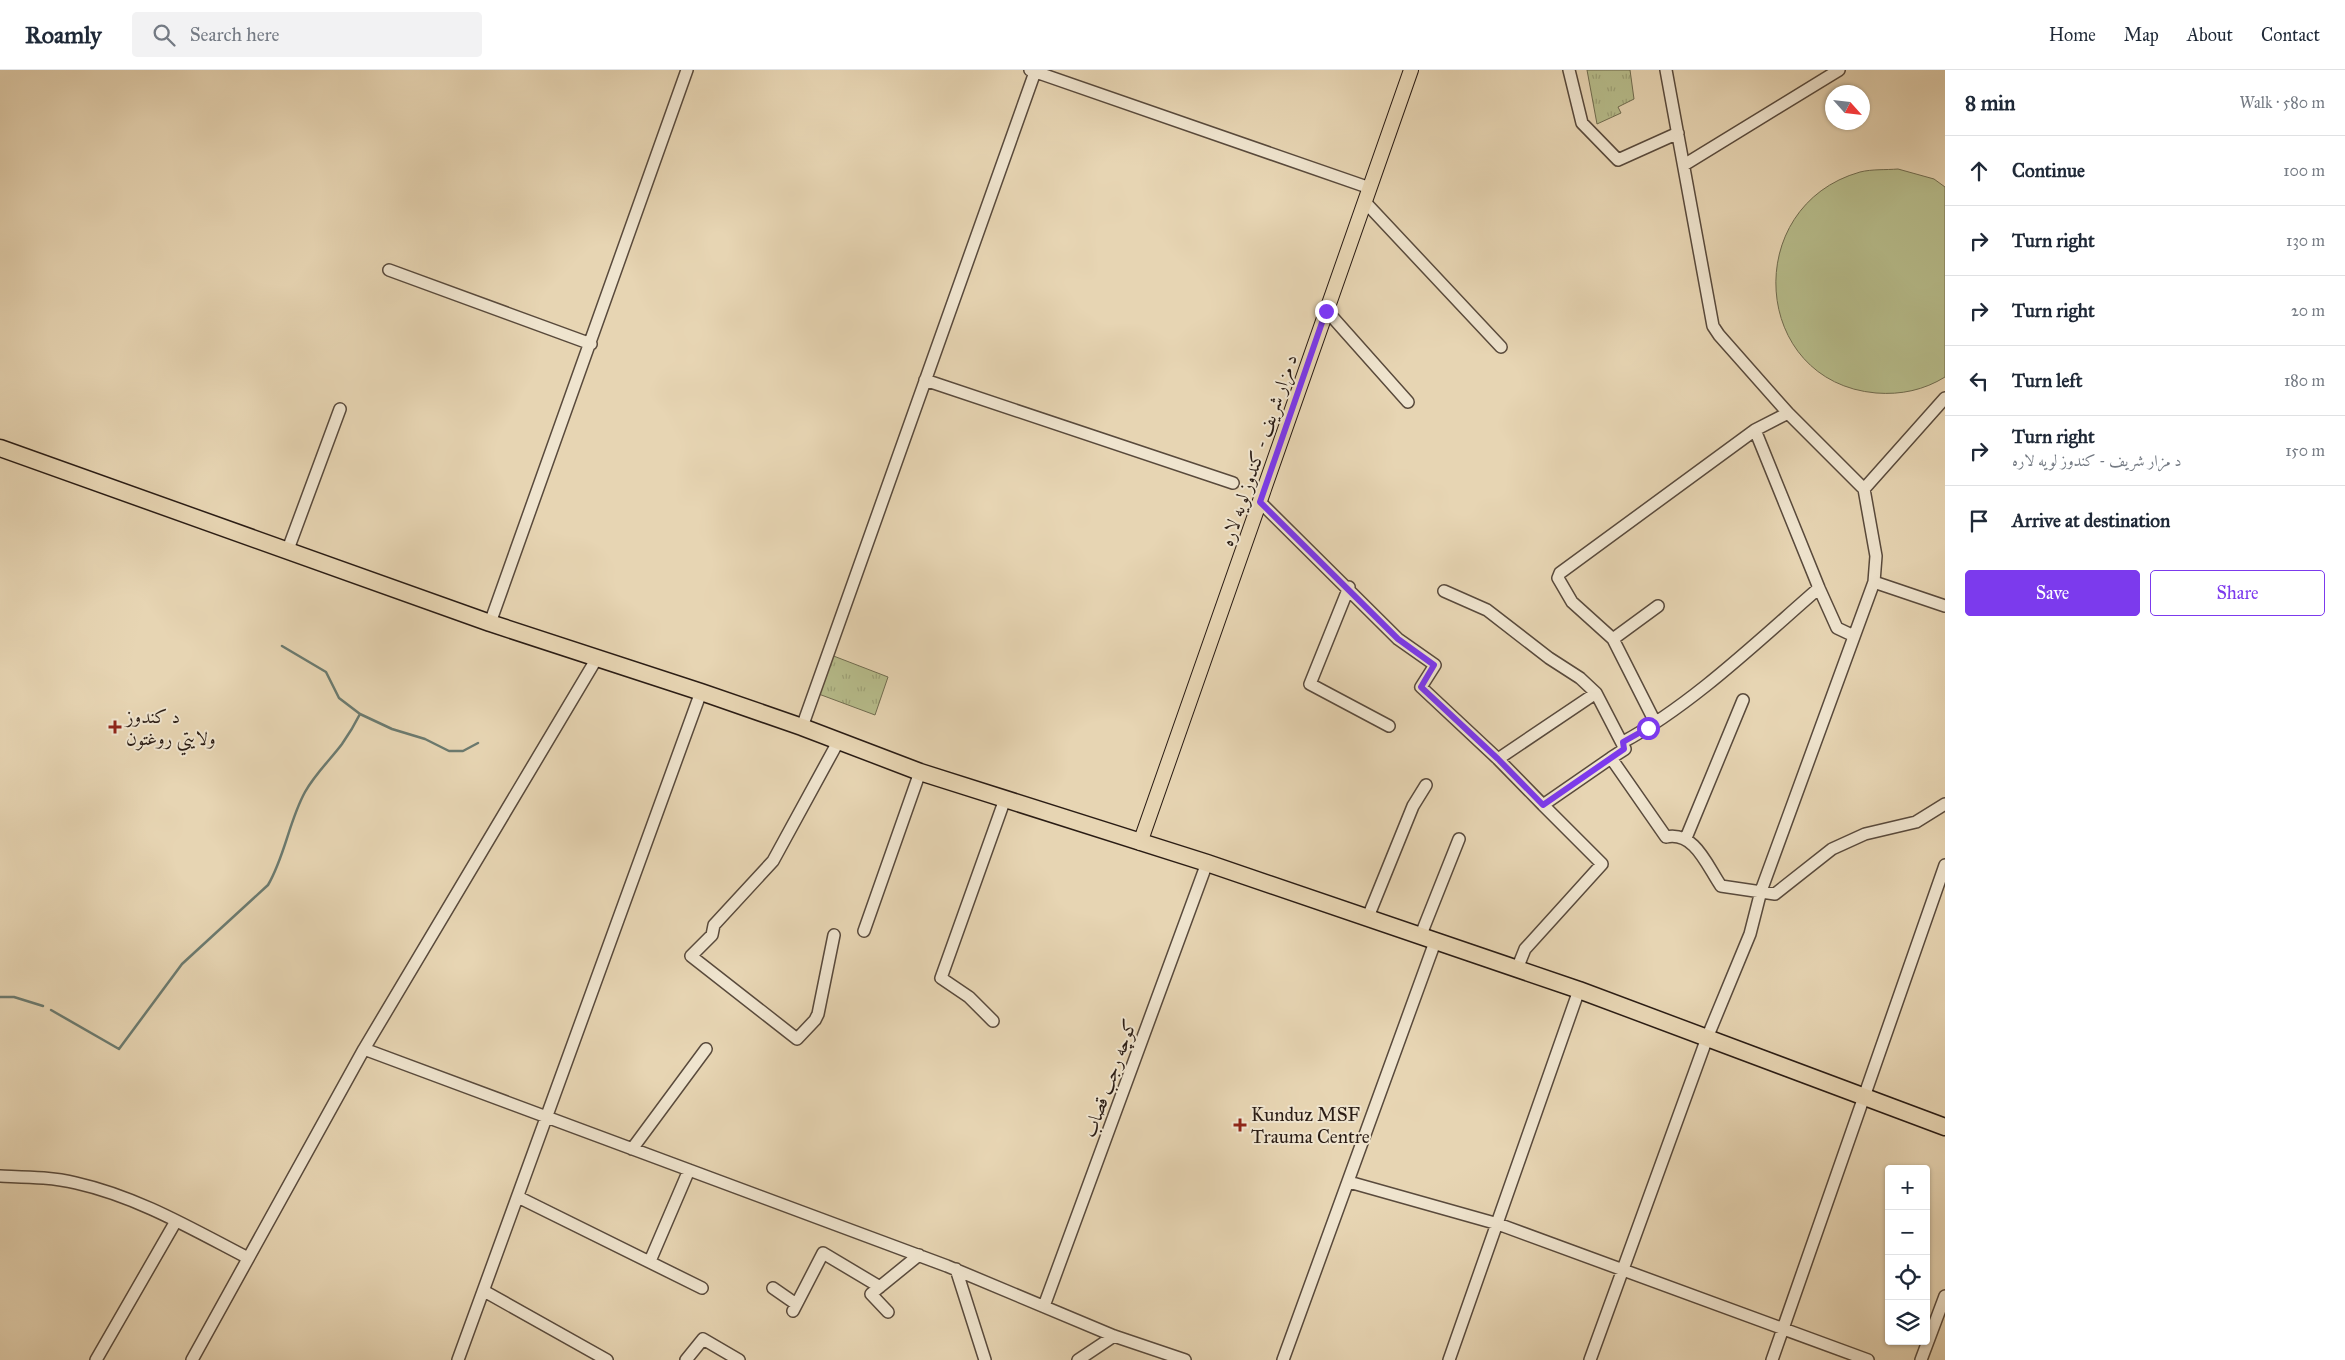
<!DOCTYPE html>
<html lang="en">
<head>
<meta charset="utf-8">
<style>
	body { margin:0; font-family:"IM FELL Great Primer",Amiri,serif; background:#f2f2f3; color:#1f2937 }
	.controls { position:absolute; right:15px; bottom:15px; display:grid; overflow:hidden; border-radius:5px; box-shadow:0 1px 4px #0004 }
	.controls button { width:45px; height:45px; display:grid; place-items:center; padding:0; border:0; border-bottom:1px solid #e0e1e3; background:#fff; color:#1f2937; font:25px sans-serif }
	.compass { position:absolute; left:1825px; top:15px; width:45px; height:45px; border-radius:50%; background:#fff; box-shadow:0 1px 4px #0004; rotate:117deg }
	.stop { position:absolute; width:15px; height:15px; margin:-11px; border:4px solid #7c3aed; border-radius:50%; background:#fff }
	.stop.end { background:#7c3aed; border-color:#fff; box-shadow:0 1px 5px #0008 }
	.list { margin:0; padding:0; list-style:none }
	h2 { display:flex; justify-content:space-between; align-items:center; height:65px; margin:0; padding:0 20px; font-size:21px }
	h2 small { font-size:16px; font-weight:400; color:#747a83 }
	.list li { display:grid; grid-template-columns:32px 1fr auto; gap:15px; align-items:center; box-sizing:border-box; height:70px; padding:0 20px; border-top:1px solid #e0e1e3 }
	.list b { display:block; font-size:19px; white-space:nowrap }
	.list p { margin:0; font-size:16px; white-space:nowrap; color:#747a83 }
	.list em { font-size:16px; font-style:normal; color:#747a83 }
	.actions { display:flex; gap:10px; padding:15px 20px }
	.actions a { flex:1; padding:11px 0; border:1px solid #7c3aed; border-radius:5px; text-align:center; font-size:18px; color:#7c3aed }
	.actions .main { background:#7c3aed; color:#fff }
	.icon { flex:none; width:28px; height:28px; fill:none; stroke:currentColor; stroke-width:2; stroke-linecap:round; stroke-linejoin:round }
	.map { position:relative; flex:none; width:1945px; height:1290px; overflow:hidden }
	header { display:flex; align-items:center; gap:30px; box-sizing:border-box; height:70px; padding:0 25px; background:#fff; border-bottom:1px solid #e0e1e3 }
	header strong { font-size:24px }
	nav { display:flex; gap:28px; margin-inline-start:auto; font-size:18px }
	.search { width:350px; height:45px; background:#f2f2f3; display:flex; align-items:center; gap:12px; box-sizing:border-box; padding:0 18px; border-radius:5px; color:#747a83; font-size:19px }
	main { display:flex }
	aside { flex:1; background:#fff }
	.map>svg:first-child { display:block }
</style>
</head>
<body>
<header>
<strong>Roamly</strong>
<div class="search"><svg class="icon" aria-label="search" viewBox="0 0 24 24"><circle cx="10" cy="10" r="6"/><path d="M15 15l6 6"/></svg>Search here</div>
<nav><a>Home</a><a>Map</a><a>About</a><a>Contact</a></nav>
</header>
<main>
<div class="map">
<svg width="1945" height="1290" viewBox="0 0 1945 1290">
	<defs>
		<pattern id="grass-tufts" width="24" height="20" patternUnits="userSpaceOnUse" patternTransform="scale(1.25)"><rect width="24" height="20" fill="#b7bd8c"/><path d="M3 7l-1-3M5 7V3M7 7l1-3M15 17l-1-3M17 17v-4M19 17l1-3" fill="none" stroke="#9ea278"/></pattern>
	</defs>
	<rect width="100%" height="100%" fill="#e7d5b3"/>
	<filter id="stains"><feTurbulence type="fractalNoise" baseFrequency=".004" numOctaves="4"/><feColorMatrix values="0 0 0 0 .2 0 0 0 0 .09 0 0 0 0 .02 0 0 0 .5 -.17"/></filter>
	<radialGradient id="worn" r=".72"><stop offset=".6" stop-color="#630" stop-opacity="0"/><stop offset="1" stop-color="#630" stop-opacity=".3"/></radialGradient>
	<path fill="url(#grass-tufts)" stroke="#706c50" d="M1587,0H1630L1634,29L1618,37L1621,43L1597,54Z
		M831,585L888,607L875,645L816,623Z"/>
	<path fill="#b7bd8c" stroke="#706c50" d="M1898,99L1934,109L1945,117V307C1924,320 1901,325 1876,323C1751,312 1740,136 1860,102C1872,99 1886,100 1898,99Z"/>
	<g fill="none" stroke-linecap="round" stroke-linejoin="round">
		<path stroke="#6b7a6f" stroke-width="2.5" d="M282,576L326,602L339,628L360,644L392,659L425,669L449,681H463L478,673
			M0,927H14L43,936
			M51,940L119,979L182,894L268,815C285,786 289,751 305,722C315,704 330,690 342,674C349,664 355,654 360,644"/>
		<defs>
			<path id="minor" d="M1030,0L1370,118
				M1569,0L1582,53L1618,90L1678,63
				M1684,95L1839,0
				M1365,132L1501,277
				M389,200L591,274
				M1327,241L1408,332
				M925,310L1233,413
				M1755,360L1819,518L1837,558L1854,566
				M1864,419L1945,328
				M1260,432L1398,569L1435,595L1421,617L1498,689L1543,735
				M287,482L340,339
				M1874,512L1945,536
				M1349,517L1310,614L1389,656
				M1444,521L1487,540L1549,588L1580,608L1596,623L1625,679L1611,688L1666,767C1695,761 1707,796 1721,816L1775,824L1832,779L1865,764L1916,752L1945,734
				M490,553L687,0
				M1613,569L1658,536
				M1655,652L1613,569L1572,532L1558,508L1560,503L1755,360L1788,343
				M802,657L1035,2
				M1623,672C1692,635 1759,570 1819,518
				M1498,689L1596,623
				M1686,768L1743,630
				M1368,847L1413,736L1426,715
				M864,861L920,702
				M834,865L818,944L815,950L797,969L691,886L712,865L714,855L773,791L838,672
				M1420,867L1459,769
				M1517,899L1525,879L1602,794L1543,735L1611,688
				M993,951L969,927L941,908L1005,729
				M364,979L947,1196L1114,1266L1185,1290
				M632,1079L706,979
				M0,1106C25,1107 51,1107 76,1113C138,1127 192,1159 248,1188
				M1349,1112L1498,1154L1868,1290
				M518,1127L702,1218
				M650,1191L689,1100
				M956,1199L985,1290
				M773,1218L796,1234
				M484,1221L607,1290
				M1044,1236L1207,793
				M793,1241L823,1183L880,1217
				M888,1242L871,1224L919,1185
				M96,1290L176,1151
				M192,1290L364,979L597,588
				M458,1290L701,622
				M686,1290L703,1269L739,1290
				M1078,1290L1114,1266
				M1283,1290L1435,872
				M1449,1290L1579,920
				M1590,1290L1707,968L1750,864L1761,821L1874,512L1876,486L1864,419L1788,343L1719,265L1713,256L1666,0
				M1772,1290L1945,795
				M1921,1290L1945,1226"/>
			<path id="major" d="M1140,773L1411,0"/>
			<path id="highway" d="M0,378L490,553L701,622L802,657L920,702L1207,793L1579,920L1945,1057"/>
		</defs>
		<use href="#minor" stroke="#594a3c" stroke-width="14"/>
		<use href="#major" stroke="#2a1c14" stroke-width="16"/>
		<use href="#highway" stroke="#2a1c14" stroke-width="19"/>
		<use href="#minor" stroke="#efe4ce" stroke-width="11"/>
		<use href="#major" stroke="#e7d5b3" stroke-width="14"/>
		<use href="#highway" stroke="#e7d5b3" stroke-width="16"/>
	</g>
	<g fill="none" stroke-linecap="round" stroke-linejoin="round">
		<path stroke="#7c3aed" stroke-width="6" d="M1326,241L1260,432L1398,569L1434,595L1421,617L1498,689L1543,735L1624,679L1623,672L1648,658"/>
	</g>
	<g fill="#8f2418" stroke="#efe4ce" stroke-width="2">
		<path d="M112.5 649.5h5v5h5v5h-5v5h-5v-5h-5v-5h5z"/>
		<path d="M1237.5 1047.5h5v5h5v5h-5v5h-5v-5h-5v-5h5z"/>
	</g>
	<g text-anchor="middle" stroke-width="4" stroke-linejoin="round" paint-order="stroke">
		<g font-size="19" fill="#2a1c14" stroke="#efe4ce">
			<text transform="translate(1258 380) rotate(-71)" y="7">د مزار شریف - کندوز لویه لاره</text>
			<text transform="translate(1109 1008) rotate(-70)" y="7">کوچه رجب قصاب</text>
		</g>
		<g font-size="19" fill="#2a1c14" stroke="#efe4ce" text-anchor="start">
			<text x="126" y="653">د کندوز<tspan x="126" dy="22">ولایتي روغتون</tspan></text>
			<text x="1251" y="1051">Kunduz MSF<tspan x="1251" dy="22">Trauma Centre</tspan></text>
		</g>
	</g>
	<rect width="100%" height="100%" filter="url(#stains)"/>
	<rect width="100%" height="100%" fill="url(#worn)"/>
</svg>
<div class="controls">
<button>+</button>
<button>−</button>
<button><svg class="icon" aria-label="locate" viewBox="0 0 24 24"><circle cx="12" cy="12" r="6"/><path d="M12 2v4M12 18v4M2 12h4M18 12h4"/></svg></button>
<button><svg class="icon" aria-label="layers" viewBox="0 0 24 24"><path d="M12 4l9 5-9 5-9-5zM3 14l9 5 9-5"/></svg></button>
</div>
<svg class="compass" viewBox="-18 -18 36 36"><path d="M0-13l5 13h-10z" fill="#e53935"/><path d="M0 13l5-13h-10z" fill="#747a83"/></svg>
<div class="stop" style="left:1648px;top:658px"></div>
<div class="stop end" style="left:1326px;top:241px"></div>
</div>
<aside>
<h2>8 min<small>Walk · 580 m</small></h2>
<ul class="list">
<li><svg class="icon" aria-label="ahead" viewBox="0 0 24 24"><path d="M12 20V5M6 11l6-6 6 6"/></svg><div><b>Continue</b></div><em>100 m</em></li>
<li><svg class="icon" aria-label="right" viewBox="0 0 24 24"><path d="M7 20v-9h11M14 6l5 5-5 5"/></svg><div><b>Turn right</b></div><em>130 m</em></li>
<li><svg class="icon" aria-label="right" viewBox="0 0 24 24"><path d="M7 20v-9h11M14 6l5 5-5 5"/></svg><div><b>Turn right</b></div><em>20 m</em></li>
<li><svg class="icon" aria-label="left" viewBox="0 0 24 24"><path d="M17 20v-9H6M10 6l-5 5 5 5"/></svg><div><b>Turn left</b></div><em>180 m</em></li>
<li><svg class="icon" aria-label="right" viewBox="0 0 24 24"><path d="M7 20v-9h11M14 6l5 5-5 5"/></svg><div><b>Turn right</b><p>د مزار شریف - کندوز لویه لاره</p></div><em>150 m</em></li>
<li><svg class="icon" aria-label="arrive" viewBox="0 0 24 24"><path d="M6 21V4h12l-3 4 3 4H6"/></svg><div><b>Arrive at destination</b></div></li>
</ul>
<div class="actions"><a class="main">Save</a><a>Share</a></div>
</aside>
</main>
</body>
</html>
